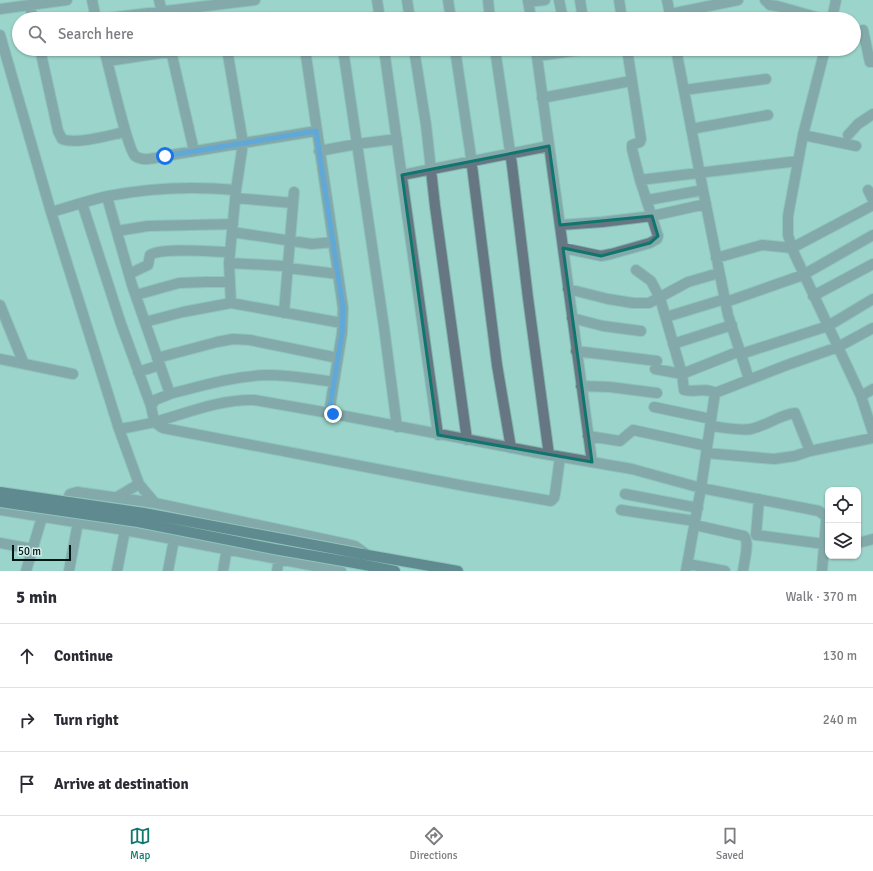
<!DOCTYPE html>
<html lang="en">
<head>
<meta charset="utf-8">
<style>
	body { margin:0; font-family:Signika,sans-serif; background:#f7f7f7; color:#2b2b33 }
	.controls { position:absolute; right:12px; bottom:12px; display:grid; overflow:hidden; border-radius:8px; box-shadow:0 1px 3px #0004 }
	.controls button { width:36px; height:36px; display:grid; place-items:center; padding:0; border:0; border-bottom:1px solid #e1e1e2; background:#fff; color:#2b2b33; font:20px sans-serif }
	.scale { position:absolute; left:12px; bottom:10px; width:59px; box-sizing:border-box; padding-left:4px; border:2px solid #011714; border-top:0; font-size:11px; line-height:14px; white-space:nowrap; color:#011714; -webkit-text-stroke:3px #d2eee9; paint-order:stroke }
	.stop { position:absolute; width:12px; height:12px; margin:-9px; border:3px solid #1a73e8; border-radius:50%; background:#fff }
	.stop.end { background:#1a73e8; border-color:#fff; box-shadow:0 1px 4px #0008 }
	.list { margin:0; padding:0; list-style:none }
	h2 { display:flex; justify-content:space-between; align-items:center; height:52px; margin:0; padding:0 16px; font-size:17px }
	h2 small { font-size:13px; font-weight:400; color:#7c7c81 }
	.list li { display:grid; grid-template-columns:26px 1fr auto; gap:12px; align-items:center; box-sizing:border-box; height:64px; padding:0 16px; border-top:1px solid #e1e1e2 }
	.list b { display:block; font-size:15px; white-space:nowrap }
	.list em { font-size:13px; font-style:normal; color:#7c7c81 }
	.icon { flex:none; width:22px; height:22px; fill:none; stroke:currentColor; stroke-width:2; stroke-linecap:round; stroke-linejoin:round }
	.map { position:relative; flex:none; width:873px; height:571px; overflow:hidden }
	.search { position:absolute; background:#fff; box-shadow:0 1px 3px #0004; left:12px; right:12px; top:12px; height:44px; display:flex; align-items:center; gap:10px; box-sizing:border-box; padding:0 14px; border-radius:22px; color:#7c7c81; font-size:15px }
	.sheet { height:244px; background:#fff }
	nav { display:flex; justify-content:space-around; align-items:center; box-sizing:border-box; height:56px; border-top:1px solid #e1e1e2; background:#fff; font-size:11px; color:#7c7c81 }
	nav a { display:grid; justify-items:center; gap:2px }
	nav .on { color:#0f766e }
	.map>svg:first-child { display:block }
</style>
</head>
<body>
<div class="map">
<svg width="873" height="571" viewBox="0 0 873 571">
	<rect width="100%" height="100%" fill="#9ad4cb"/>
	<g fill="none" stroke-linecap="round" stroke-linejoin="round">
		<defs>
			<path id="minor" d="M92,0L96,19
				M159,0L162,12
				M377,0L380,19
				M407,0L410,19
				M448,0L451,19
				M488,0L490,19
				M528,0L531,19
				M559,0L563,19
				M580,0L583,19
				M619,0L622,19
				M667,0L671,19
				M765,0L770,5L777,6L823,19
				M528,2L545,0
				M30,6L33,19
				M0,9L67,0
				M670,14L738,0
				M100,19L255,0
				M832,19L836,0
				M863,30L869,58L870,62H873
				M0,35L51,212L119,429L139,484L155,503
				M40,49L58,131L62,139C76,145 110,135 125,132
				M104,49C109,66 127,148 135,156C143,162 156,158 165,156L316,131
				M305,49L343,308L342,333L329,413
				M343,49L384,327L397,427
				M384,49L438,435
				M414,49L426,125L435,206L467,440
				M455,49L470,150L497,365L511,448
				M495,49L512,165L528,298L549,455
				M536,49L592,462
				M627,49L641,139L640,142L632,145V149L640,180L798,161
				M676,49L703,190L728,315L749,379
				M825,49L803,135L788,216V235L793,251L861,396L873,433
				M171,51L194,151
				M677,51L689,49
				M537,56L588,49
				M108,61L188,49
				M684,90L766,79
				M542,98L631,81
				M691,129L768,115
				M803,135L856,146
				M848,135L858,124L873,114
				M319,151L357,144L397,139
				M402,175L549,146
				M868,190L873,200
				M107,197L132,285L170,394L155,400L151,406C153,417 154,424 163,428L465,486L551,501L554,498L555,494L560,457
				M235,198L293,203
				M648,200L703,190
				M82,203L121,324L151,406
				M51,212C70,207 89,200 108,196C149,188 194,186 236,190L243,143L227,49
				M560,225L602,222L652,216L706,204
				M117,231L148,226L233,224
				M232,232L312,244L333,242
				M563,248L601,256L611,254L650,243L657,239L658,236L640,180
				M716,258L762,245L792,248L873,205
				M229,263L284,266L288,268L338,274
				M636,270L651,281L660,298L682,374L684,390C695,393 705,387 715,393
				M129,274L148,265L150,255C162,247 214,252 230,252
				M568,289L608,299L633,303H649L688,282L719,273
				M136,295L179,283L206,282H230
				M813,296L873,264
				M726,302L803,275L873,235
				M231,303L342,323
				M0,305L24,364
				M284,313L294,192
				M666,317L725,299
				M572,318L603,326L641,331
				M145,322L183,312L231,303L229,263L236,190
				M673,344L732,325
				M576,351L657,361
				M741,354L828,326L873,299
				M157,358L217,342L233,339L250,340L338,358
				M0,359L73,374
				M655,369L682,374L740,351
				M138,372L160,365
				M581,386L610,387L657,393
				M170,394C201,386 234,376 267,375C289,375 312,379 334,382
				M861,396L873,389
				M654,407L711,419
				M710,426C721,427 741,431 751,429C766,426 779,415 795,413L810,451
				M119,429C131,427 143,425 155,422C187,413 220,399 254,400L329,413L539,453L632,469L701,488L819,511L826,517V522L822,571
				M588,436L620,441L633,430L707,446
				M706,453L774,459L795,456L810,451L873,438
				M625,494L698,508
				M117,497L139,484
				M759,499L756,535L824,544
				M64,509V506L70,494L77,492L155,503L347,544L355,546L366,554
				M0,510L125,530L341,571
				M621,510L695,521
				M695,525L744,536C750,542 744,562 743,571
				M0,543L32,549
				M858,543L873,539
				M688,564L725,571
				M26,571L42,517
				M69,571L78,522
				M117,571L125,530
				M168,571L174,539
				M223,571L227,548
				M277,571L279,558
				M686,571L701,488L715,393L787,365L838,347L873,328"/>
			<path id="major" d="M362,554L458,571
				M360,564L395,571"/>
		</defs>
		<use href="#minor" stroke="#7eb2aa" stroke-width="12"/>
		<use href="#major" stroke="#7eb2aa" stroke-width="12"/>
		<use href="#minor" stroke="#667683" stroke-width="10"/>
		<use href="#major" stroke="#18344a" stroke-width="10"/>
		<defs>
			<path id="major-bridge" d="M0,492L144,513L362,554
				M0,502L138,522L274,549L360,564"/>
		</defs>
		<use href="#major-bridge" stroke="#7eb2aa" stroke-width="12" stroke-linecap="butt"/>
		<use href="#major-bridge" stroke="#18344a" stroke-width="10"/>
	</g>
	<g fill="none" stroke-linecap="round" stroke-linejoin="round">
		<path stroke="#1a73e8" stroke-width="5" d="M165,156L316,131L343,308L342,333L329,413L333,414"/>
	</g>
	<path d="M0 0H873V571H0ZM549,146L560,225L652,216L658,236L650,243L601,256L563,248L592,462L438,435L402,175Z" fill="#9ad4cb" fill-opacity=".55" fill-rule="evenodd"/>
	<path fill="none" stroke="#0f766e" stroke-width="3" stroke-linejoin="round" d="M549,146L560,225L652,216L658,236L650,243L601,256L563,248L592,462L438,435L402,175Z"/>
</svg>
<div class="controls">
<button><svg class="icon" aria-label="locate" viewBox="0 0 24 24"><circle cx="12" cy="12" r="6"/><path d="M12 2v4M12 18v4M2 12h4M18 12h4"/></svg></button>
<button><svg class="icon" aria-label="layers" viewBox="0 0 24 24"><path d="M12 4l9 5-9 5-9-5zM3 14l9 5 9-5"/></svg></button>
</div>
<div class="scale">50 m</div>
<div class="stop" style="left:165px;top:156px"></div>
<div class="stop end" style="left:333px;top:414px"></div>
<div class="search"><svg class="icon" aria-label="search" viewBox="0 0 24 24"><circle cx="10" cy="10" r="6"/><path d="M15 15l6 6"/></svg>Search here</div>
</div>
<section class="sheet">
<h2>5 min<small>Walk · 370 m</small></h2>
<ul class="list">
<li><svg class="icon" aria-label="ahead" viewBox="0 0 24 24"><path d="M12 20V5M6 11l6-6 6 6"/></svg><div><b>Continue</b></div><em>130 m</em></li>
<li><svg class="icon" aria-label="right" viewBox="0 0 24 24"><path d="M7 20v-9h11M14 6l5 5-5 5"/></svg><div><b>Turn right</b></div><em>240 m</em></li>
<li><svg class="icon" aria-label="arrive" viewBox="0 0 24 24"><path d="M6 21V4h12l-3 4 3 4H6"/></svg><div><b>Arrive at destination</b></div></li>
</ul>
</section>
<nav>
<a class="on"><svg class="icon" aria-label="map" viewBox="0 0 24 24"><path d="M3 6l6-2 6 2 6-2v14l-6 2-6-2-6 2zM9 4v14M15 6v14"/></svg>Map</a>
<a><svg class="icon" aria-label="directions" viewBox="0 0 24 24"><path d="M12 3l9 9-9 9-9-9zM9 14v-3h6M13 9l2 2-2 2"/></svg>Directions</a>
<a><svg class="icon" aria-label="saved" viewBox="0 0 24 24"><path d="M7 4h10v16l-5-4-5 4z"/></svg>Saved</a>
</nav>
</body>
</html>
